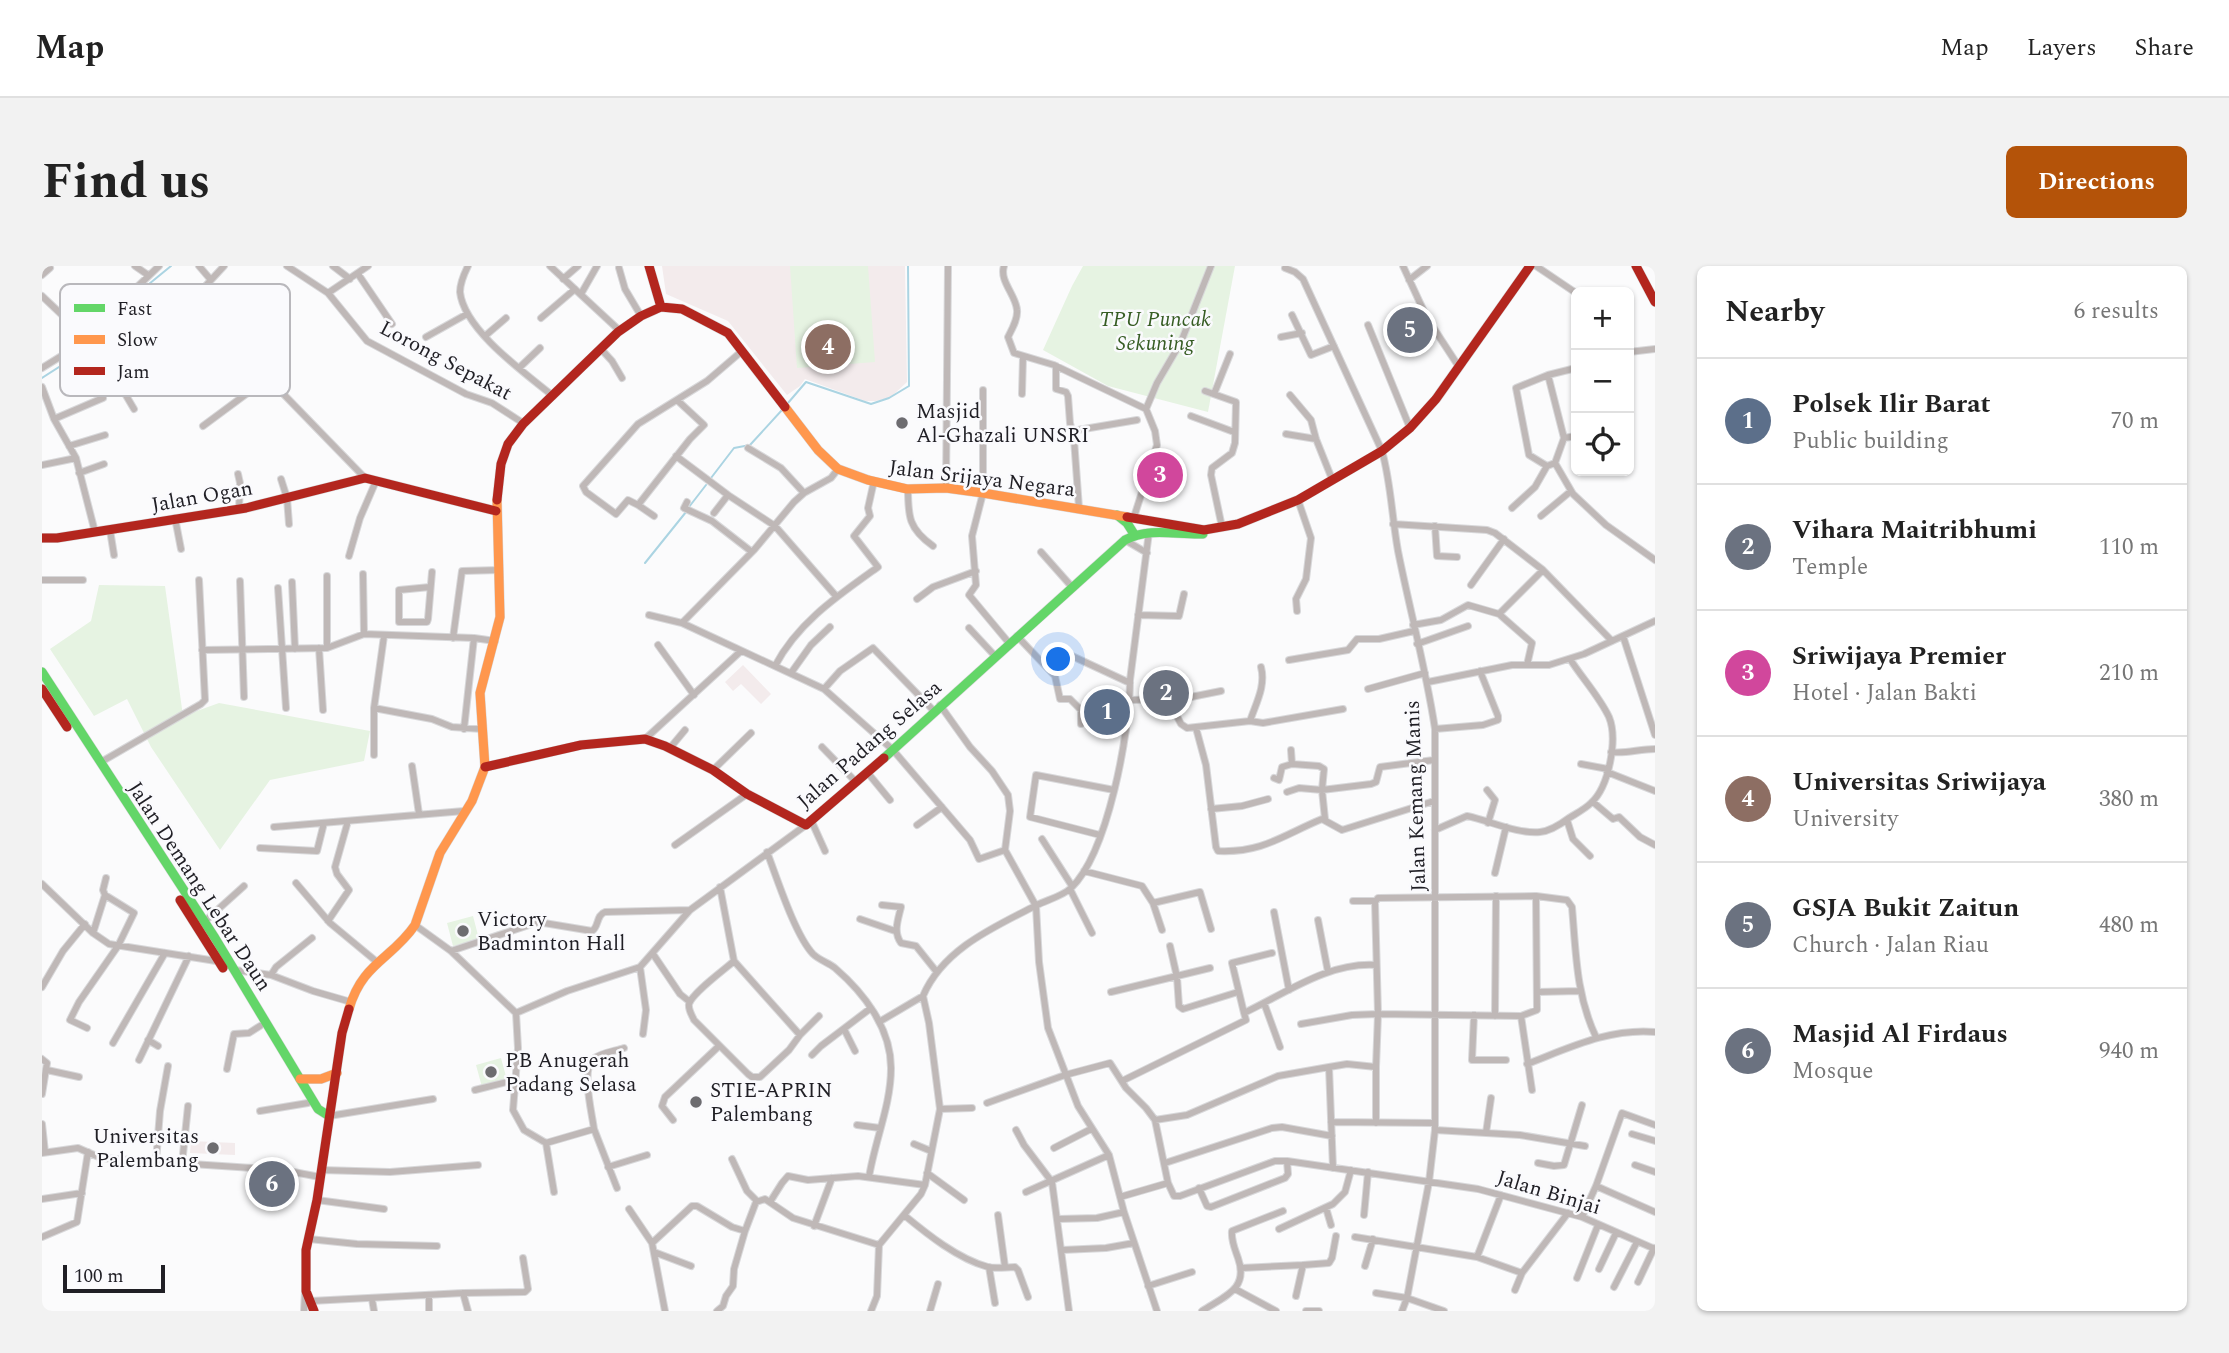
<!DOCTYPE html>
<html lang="en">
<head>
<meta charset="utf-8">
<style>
	body { margin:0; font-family:Spectral,serif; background:#f2f2f2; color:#222 }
	.controls { position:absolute; right:21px; top:21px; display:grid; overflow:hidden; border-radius:10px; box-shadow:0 2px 5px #0004 }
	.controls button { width:63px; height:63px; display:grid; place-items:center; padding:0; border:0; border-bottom:2px solid #e0e0e0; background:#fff; color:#222; font:35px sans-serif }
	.scale { position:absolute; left:21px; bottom:18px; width:102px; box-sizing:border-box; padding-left:7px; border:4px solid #201f25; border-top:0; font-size:19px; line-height:24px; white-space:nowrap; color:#201f25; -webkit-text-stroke:5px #fafafd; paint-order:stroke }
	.you { position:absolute; left:1017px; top:394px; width:24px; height:24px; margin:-18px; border:5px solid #fff; border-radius:50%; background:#1a73e8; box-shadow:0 0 0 10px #1a73e833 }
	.badge { display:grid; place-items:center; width:46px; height:46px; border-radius:50%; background:#b45309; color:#fff; font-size:23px; font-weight:700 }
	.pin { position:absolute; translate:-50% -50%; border:4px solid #fff; box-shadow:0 2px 7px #0006 }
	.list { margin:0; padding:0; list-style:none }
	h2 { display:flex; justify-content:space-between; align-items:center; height:91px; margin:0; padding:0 28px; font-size:30px }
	h2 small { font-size:23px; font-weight:400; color:#767676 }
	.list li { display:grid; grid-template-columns:46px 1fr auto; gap:21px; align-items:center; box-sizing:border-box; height:126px; padding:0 28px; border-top:2px solid #e0e0e0 }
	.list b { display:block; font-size:26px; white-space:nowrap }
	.list p { margin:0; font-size:23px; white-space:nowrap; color:#767676 }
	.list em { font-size:23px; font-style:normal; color:#767676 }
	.icon { flex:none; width:38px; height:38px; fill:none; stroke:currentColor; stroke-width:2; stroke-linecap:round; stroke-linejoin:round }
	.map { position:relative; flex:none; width:1613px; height:1045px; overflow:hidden; border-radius:10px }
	header { display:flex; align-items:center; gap:42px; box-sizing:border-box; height:98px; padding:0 35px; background:#fff; border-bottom:2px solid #e0e0e0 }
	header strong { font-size:33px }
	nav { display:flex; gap:38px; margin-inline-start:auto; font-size:24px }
	.intro { display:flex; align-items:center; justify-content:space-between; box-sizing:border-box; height:168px; padding:0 42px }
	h1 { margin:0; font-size:49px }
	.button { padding:18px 32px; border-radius:10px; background:#b45309; color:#fff; font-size:24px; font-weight:700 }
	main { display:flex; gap:42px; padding:0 42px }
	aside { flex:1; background:#fff; border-radius:10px; box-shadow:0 2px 5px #0004 }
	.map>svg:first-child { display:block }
</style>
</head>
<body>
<header>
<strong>Map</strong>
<nav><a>Map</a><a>Layers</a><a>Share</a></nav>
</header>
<div class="intro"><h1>Find us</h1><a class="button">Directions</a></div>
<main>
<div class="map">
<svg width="1613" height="1045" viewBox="0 0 1613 1045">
	<rect width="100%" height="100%" fill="#fbfbfc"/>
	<path fill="#f3ebec" d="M620,0H863L865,116L849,131L834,135H823L763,113L758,120L745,129L686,55L624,28Z
		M701,399L729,428L719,438L699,418L691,425L683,416Z
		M149,875L193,877V889L148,887Z"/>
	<path fill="#e6f3e2" d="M748,0H826L833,96L755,102Z
		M1041,0H1193L1166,146L1066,120L1001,84L1030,20Z
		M57,319L123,320L141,450L177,437L328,465L322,495L228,514L178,584L109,481L85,433L52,450L8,383L49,355Z
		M431,650L437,673L411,680L405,657Z
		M459,792L465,814L440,821L434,799Z"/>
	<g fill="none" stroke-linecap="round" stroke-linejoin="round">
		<path stroke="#abd4e2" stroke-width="2" d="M74,64L83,59L107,18L129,0
			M0,112L70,67
			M746,137L764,116L829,138L847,132L867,120L866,0
			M669,212L692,182L708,179L740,144
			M647,241L664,219
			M603,297L644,246"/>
		<defs>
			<path id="street" d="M93,0L106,9
				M245,0L286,27L326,0
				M291,0L308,13
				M426,0C422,8 418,17 418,26C422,64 483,107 511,130
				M508,0L578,65
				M962,0C957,15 974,29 975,44C976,53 970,63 966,71L972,87L1012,99L1104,143L1113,165L1115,179L1092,251
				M1361,0L1385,52L1417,101
				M1494,0L1534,27
				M577,2L583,23L599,50
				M1243,2L1253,6L1261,13L1340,185C1349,217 1350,252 1356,285C1368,345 1384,403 1393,463V864L1387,916L1365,1032L1360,1045
				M316,8L350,58
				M0,9L8,2
				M521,13L536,0
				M169,14L182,0
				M1367,14L1385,0
				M286,27L325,75L424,128L450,137L481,157
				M539,28L555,0
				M0,30L38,66L44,75
				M151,35L323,212
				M85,38L94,22L117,0
				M1250,49L1269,89L1292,80
				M499,52L533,23
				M131,56L185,70
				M1326,59L1368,162
				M443,70L464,52
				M384,71L425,48
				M1239,71L1260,67
				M559,83L570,95L580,112
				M1587,86L1613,83
				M1014,100V123L1024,126L1026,130L1028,157L1032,173L1037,242
				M0,102L66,61L75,70L85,89
				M477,102L498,82
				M1506,109L1522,172
				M0,121L12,153L34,192
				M941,124V227L930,270L934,319L927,329L967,377
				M1163,125L1194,136L1193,177L1190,187L1170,202L1169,209L1180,261
				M980,128L981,91
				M1172,128L1188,88
				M1248,129L1269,154L1274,173L1290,213
				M92,143L69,104L73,98L131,56L169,14L157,0
				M1104,143L1115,117L1139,76L1169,0
				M1149,150L1192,166
				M12,153L61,132
				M161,160L227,111
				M1030,165L1095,154
				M1244,168L1274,173
				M1534,170L1522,172L1513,197L1531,228L1564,259L1613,294
				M27,180L63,169
				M706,182L739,202L762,227
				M634,190L686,229L733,260L794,330
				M1513,197L1505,200L1487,189L1474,122L1506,109L1534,102
				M0,199L34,192L53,266
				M796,203L789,212L762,227L752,236L712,284L640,357L782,423L851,484L928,574L937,593L963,584
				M37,207L62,198
				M196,208L198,217L197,243
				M239,213L245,232L247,258
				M904,222L906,0
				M866,223C866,251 867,263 891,280
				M645,236L642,242L670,255L710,286
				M596,239L586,234L574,248L544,226L541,220L596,158L665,115L700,85
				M1470,242L1493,221L1505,200
				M672,247L686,229
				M612,250L596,239L648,173L662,159L635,134
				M1499,250L1529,225
				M133,252L139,283
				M1351,258L1445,264L1453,267L1501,304L1570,375
				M1393,260L1395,290L1415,291
				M68,264L72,289
				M1083,274L1105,287
				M999,286L1030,321
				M307,290L318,252L334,215
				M321,308L322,368
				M285,310V382
				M0,314H41
				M198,315L202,431
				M250,316L253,383
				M1429,319L1462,273
				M388,321L357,324V356H385L386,353L390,306
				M236,322L244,442
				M875,333L891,321L934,305
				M1255,345L1254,333L1264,313L1269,272L1256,234
				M1457,348L1501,304
				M607,349L640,357
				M1096,349L1137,350L1142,328
				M1371,359L1399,354L1426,339L1457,348L1490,377L1485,399
				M927,362L953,390
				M975,370L1013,410L1018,433H1028L1039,444V458
				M1581,370L1613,469
				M411,372L420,305L457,304
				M1375,378L1426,360
				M616,379L652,429
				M277,382L281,444
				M160,384L285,382L322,368L432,372L453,375
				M1030,390L1088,417
				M1247,394L1306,384L1315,373H1337L1372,365
				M733,400C756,356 797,329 836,301L812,270L828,250L826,242L832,215
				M749,407L769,379L788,361
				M1386,416L1470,399H1507L1542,388L1613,355
				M782,423L798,405L831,382L892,445
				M1326,423L1383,407
				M1089,434L1126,433L1139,458L1145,462L1208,455L1221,457L1301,443
				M1129,435L1179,425
				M898,439L928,481L950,505L966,529L968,545L963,584L994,640L997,696L1006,762L1036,840L1067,889L1082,946L1115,1045
				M332,442L390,453L410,461L440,463
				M1208,455C1214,437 1224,420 1219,401
				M1154,462L1164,499L1174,581L1176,585C1221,587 1241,569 1280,553L1300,564L1392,535
				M422,463L432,372
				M1393,463L1441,459L1456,454V450L1438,405
				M603,473L699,385
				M780,481L814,516
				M628,482L643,464
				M1249,484L1250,498L1277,500L1282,503L1280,524L1283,553
				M1569,486C1584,488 1597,483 1613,483
				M332,489V442L342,370
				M59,496L159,438L163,434L157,314
				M1539,498L1566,503
				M370,500L377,548
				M671,504L709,467
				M825,506L848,534
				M1565,506L1613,525
				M1232,512L1237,514L1240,501L1250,498
				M1445,524L1453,534L1446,557
				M1245,526L1257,522L1280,524L1329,518L1334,516L1338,501L1392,494
				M1551,536L1571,553L1577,551L1598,571L1613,579
				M1169,543L1200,540L1226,533
				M769,554L783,585
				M1525,554L1531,573L1548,590
				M875,559L900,541
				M232,561L422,545
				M1393,564L1425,550C1449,555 1474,568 1498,566C1509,565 1519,558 1527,552C1535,547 1543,543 1549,537C1567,521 1576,473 1567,451C1557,430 1540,412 1528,393
				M1058,569L988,551L994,509L1072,524
				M1000,573L1030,620
				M633,579L705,528
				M218,582L275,585L282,557
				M725,586C735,612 753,669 771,688C777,694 787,697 793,702C822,727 849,762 849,802C849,839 833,874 827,911
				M1042,605L1100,620L1111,637L1120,664
				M1453,607L1464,561
				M254,617L288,657L335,696
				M0,618L51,667L67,678L174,695
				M678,621L692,695L758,769L747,784L718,811H710L706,808L652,754C650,749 646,744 647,738C650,727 682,704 692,695
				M1028,623L1050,667
				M1311,635H1333
				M1111,637L1158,626L1169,663
				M840,639L859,641C856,654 851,666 859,677L874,680L894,705
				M1232,646L1247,724
				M818,653L853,665
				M1276,654L1286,706
				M286,655L307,624L295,608L293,601L306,555
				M162,656L202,620
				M373,659L409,685L474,747L476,782L471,844L482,864L504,877L552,863L575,922
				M51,667L63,629L61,624L64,612
				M1128,680L1135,711L1137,740L1141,743L1196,726
				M409,685L496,656L550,665C557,661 554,649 563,646L648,644
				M611,688L638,728L648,736
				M598,701L604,744L601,768
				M193,704L229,709L271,725L309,736
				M229,709L234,701L270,672
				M0,721L21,685L43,658
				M1069,726L1168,702
				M1495,726L1537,725
				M1222,737L1238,781
				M474,747L525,725L598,701L648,644L764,559
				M1202,747L1190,697L1230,687
				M1432,749L1430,794H1464
				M1453,750L1454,630
				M1479,750L1490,824
				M837,756L881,730
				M1259,758L1310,749L1336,748L1479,750L1495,744L1494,630
				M45,762L28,754L37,736L76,680L92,647L63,629
				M802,763L813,785
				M758,769L777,750
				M106,774L116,780
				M71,777L123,687
				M770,789L779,780L829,742
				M0,793L5,797L0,828
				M97,794L147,690
				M1485,798C1527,782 1567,762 1613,766
				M185,803L192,768L207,767L218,760
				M5,804L37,811
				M1080,815L1204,754L1202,747C1244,727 1286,696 1334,699
				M433,824L473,814
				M945,837L1023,809L1068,797L1084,822L1104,842L1113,854L1126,917
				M898,843L930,842
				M218,845L266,837
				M287,850L391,833
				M631,854L620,840L623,831L677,780
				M1113,854L1145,849L1236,810L1287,801
				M1289,856L1393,857
				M1334,857V801
				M0,858L3,886
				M815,859L838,862
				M552,863C550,847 539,804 551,793C558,787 573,785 582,782
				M974,864L982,879L1010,916L1027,1045
				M1393,864L1478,869L1543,880
				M1444,867L1449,832
				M1590,868L1613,875
				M504,877L512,926
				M872,878L889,885
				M1012,882L1049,863
				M0,887L36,882L59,892L241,904L278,911
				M690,893L705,925L715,935
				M114,896L118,845L126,800
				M1123,897L1230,862L1240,861L1290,870
				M1496,897L1512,900L1522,899L1540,839
				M140,898L146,840
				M1593,899L1613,906
				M566,901L605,889
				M1291,902L1287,801L1305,798L1334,801L1336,748L1333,636L1336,632L1494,630L1525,634L1530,641C1534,687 1534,729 1554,771
				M279,904L348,906L436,899
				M885,907L922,934
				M1554,920L1613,946
				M1157,922L1165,940L1169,941L1243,912L1246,908L1245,895
				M984,926L1067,889
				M1078,931L1126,917L1132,930H1138L1233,895H1245L1436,923L1540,951L1613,983
				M0,933L40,927
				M275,934L342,943
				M728,936L740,917L746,910L766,914L816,910L883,919
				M1284,942L1289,959
				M587,943L610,977
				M862,949C885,968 916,993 946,1001C954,1003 965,1001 973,1001L976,1004L986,1031
				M956,949L963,1001
				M1322,949L1326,906
				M1540,951L1554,920L1580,847L1613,859
				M1016,953L1055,952L1082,946
				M772,960L790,912
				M1237,963L1291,938L1303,926L1309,904
				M0,971L35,956L46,886
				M1313,971L1435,991L1480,1007
				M267,973L315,978L395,980
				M1020,984L1064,982L1092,977
				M612,986L649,1000
				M1435,991L1459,929
				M1261,999L1287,997L1290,992L1294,970
				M1323,1000L1331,973
				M947,1001L953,1037
				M1199,1002L1261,999L1254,1030
				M1557,1003L1574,967
				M1535,1012L1556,959
				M1596,1016L1612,982
				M1106,1020L1150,1006
				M1572,1021L1595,976
				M1193,1023L1234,1045
				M1473,1024L1480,1007L1526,947
				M421,1027L426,1045
				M1334,1027L1365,1032L1402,1045
				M330,1033L332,1045
				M269,1035L421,1027L483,1026L486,1023L481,992
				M262,1045L263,1026
				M387,1045V1029
				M623,1045L610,977L650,940H655L690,961L703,965L714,936L723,933L751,952L837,979
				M675,1045L681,1040L684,1030L691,1020L692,1003L703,965
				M829,1045L835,1030L837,979L879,928L883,919L898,843L887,757L881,730C901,683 952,661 995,639C1005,634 1021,630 1029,622C1066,587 1088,465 1088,414L1107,266
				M888,1045L896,1018
				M1160,1045C1183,1030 1207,1023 1196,992C1193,983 1189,975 1190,965L1241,945
				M1264,1045H1277"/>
			<path id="fast" d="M1075,249L1085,257L1092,268
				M0,406L173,672L276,843L287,850
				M842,492L1083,274C1108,261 1134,269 1161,268"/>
			<path id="slow" d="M743,141L776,184L796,203L826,214L865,223L904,222L941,227L1085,251
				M307,743C320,697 350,693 373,659L398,587L430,535L443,501L438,427L458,351L455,234
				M258,813H279L295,807"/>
			<path id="jam" d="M607,0L619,41
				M1594,0L1613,36
				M455,234L459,198L466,178L481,158L576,66L599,50L619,41L640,43L686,67L743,141
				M1085,251L1162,264L1196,258L1256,234L1340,185L1368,162L1394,133L1488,0
				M0,272H15L204,242L323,212L454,245
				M0,423L25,461
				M443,501L539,479L603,473L623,480L671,504L705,528L764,559L842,492
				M138,634L181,702
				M272,1045L264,1025V984L275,934L300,767L307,743"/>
		</defs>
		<use href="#street" stroke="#d8d8da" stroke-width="8"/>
		<use href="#fast" stroke="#d8d8da" stroke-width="10"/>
		<use href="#slow" stroke="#d8d8da" stroke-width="10"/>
		<use href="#jam" stroke="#d8d8da" stroke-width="10"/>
		<use href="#street" stroke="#bfb8b7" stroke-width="6"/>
		<use href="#fast" stroke="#63d668" stroke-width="9"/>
		<use href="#slow" stroke="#ff974d" stroke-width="9"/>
		<use href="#jam" stroke="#b3261e" stroke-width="9"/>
	</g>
	<g fill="#6d6c70" stroke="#fafafd" stroke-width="2.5">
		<circle cx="860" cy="157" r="7"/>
		<circle cx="421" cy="665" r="7"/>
		<circle cx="449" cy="806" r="7"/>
		<circle cx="654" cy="836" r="7"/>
		<circle cx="171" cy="882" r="7"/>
	</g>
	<g text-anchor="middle" stroke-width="5" stroke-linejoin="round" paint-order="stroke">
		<g font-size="21" font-style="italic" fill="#375d24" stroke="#fafafd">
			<text x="1113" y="60">TPU Puncak<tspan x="1113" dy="24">Sekuning</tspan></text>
		</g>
		<g font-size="21" fill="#201f25" stroke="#fafafd">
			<text transform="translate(404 94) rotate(28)" y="7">Lorong Sepakat</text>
			<text transform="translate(940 212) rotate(7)" y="7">Jalan Srijaya Negara</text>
			<text transform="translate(160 230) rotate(-10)" y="7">Jalan Ogan</text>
			<text transform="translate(827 478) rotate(-41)" y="7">Jalan Padang Selasa</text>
			<text transform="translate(1373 530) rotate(-92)" y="7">Jalan Kemang Manis</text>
			<text transform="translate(158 620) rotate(57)" y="7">Jalan Demang Lebar Daun</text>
			<text transform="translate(1507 926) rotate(17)" y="7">Jalan Binjai</text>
		</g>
		<g font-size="21" fill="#201f25" stroke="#fafafd" text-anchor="start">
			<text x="874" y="152">Masjid<tspan x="874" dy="24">Al-Ghazali UNSRI</tspan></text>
			<text x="435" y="660">Victory<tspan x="435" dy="24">Badminton Hall</tspan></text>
			<text x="463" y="801">PB Anugerah<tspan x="463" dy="24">Padang Selasa</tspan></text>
			<text x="668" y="831">STIE-APRIN<tspan x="668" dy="24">Palembang</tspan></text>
			<text x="157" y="877" text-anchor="end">Universitas<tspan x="157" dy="24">Palembang</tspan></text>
		</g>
	</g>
	<rect x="18" y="18" width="230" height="112" rx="10" fill="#fafafd" stroke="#b9b8bc" stroke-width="2"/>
	<rect x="32" y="38" width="31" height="8" fill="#63d668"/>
	<rect x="32" y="69" width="31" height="9" fill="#ff974d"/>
	<rect x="32" y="101" width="31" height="8" fill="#b3261e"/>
	<g font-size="19" fill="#201f25">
		<text x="75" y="49">Fast</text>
		<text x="75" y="80">Slow</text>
		<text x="75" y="112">Jam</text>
	</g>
</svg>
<div class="controls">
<button>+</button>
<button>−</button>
<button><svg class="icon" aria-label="locate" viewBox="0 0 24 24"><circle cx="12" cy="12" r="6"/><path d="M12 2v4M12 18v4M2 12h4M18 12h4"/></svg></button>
</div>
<div class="scale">100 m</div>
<div class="you"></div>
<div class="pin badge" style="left:1065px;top:446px;background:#5c6f8a">1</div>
<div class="pin badge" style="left:1124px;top:427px;background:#6b7280">2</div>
<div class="pin badge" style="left:1118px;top:209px;background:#d1479c">3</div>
<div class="pin badge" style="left:786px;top:81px;background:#8d6e63">4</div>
<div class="pin badge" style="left:1368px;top:64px;background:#6b7280">5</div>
<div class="pin badge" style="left:230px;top:918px;background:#6b7280">6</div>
</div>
<aside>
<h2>Nearby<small>6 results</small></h2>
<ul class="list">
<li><span class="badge" style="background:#5c6f8a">1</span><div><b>Polsek Ilir Barat</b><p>Public building</p></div><em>70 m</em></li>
<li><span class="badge" style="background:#6b7280">2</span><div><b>Vihara Maitribhumi</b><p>Temple</p></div><em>110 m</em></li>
<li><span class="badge" style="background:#d1479c">3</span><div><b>Sriwijaya Premier</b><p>Hotel · Jalan Bakti</p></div><em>210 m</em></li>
<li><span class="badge" style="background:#8d6e63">4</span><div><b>Universitas Sriwijaya</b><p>University</p></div><em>380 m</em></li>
<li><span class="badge" style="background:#6b7280">5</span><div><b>GSJA Bukit Zaitun</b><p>Church · Jalan Riau</p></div><em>480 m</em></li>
<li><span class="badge" style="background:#6b7280">6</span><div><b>Masjid Al Firdaus</b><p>Mosque</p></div><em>940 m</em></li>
</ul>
</aside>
</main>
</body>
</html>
